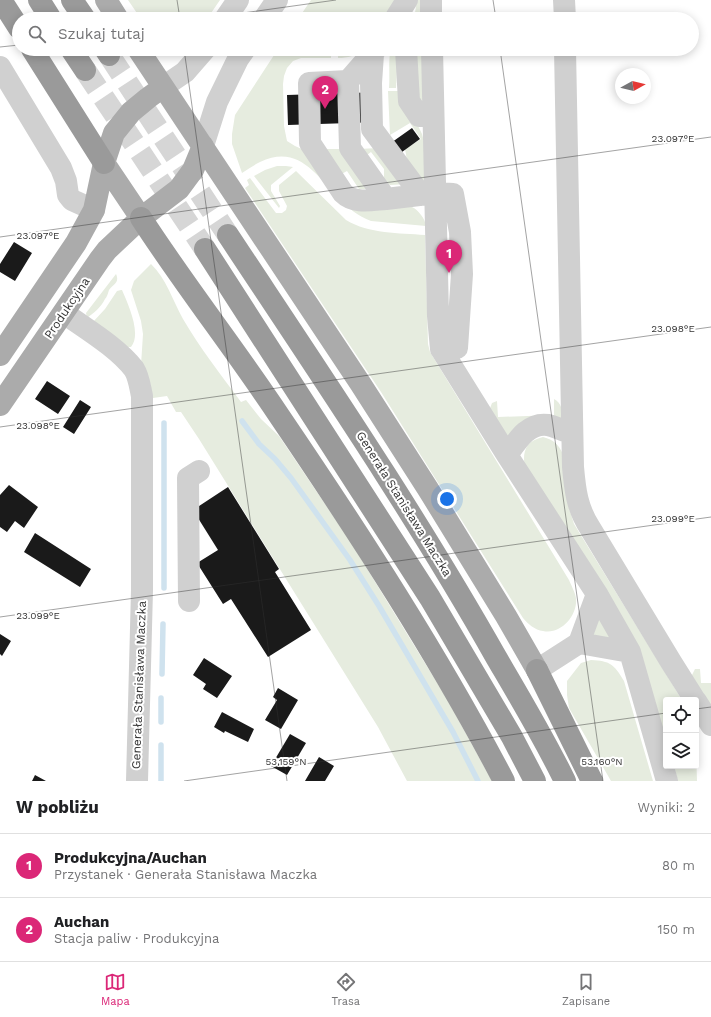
<!DOCTYPE html>
<html lang="pl">
<head>
<meta charset="utf-8">
<style>
	body { margin:0; font-family:"Work Sans",sans-serif; background:#f6f6f6; color:#202124 }
	.controls { position:absolute; right:12px; bottom:12px; display:grid; overflow:hidden; border-radius:4px; box-shadow:0 2px 10px #0003 }
	.controls button { width:36px; height:36px; display:grid; place-items:center; padding:0; border:0; border-bottom:1px solid #e0e0e0; background:#fff; color:#202124; font:20px sans-serif }
	.compass { position:absolute; left:615px; top:68px; width:36px; height:36px; border-radius:50%; background:#fff; box-shadow:0 2px 10px #0003; rotate:82deg }
	.you { position:absolute; left:447px; top:499px; width:14px; height:14px; margin:-10px; border:3px solid #fff; border-radius:50%; background:#1a73e8; box-shadow:0 0 0 6px #1a73e833 }
	.badge { display:grid; place-items:center; width:26px; height:26px; border-radius:50%; background:#db2777; color:#fff; font-size:13px; font-weight:700 }
	.pin { position:absolute; translate:-50% -33px; filter:drop-shadow(0 1px 2px #0008) }
	.pin::after { content:''; position:absolute; top:21px; width:14px; height:12px; background:inherit; clip-path:polygon(0 0,100% 0,50% 100%) }
	.list { margin:0; padding:0; list-style:none }
	h2 { display:flex; justify-content:space-between; align-items:center; height:52px; margin:0; padding:0 16px; font-size:17px }
	h2 small { font-size:13px; font-weight:400; color:#757577 }
	.list li { display:grid; grid-template-columns:26px 1fr auto; gap:12px; align-items:center; box-sizing:border-box; height:64px; padding:0 16px; border-top:1px solid #e0e0e0 }
	.list b { display:block; font-size:15px; white-space:nowrap }
	.list p { margin:0; font-size:13px; white-space:nowrap; color:#757577 }
	.list em { font-size:13px; font-style:normal; color:#757577 }
	.icon { flex:none; width:22px; height:22px; fill:none; stroke:currentColor; stroke-width:2; stroke-linecap:round; stroke-linejoin:round }
	.map { position:relative; flex:none; width:711px; height:781px; overflow:hidden }
	.search { position:absolute; background:#fff; box-shadow:0 2px 10px #0003; left:12px; right:12px; top:12px; height:44px; display:flex; align-items:center; gap:10px; box-sizing:border-box; padding:0 14px; border-radius:22px; color:#757577; font-size:15px }
	.sheet { height:180px; background:#fff }
	nav { display:flex; justify-content:space-around; align-items:center; box-sizing:border-box; height:56px; border-top:1px solid #e0e0e0; background:#fff; font-size:11px; color:#757577 }
	nav a { display:grid; justify-items:center; gap:2px }
	nav .on { color:#db2777 }
	.map>svg:first-child { display:block }
</style>
</head>
<body>
<div class="map">
<svg width="711" height="781" viewBox="0 0 711 781">
	<rect width="100%" height="100%" fill="#fff"/>
	<path fill="#e6ecdf" d="M128,0H220L207,19H141Z
		M311,0H395L383,19H298Z
		M417,0H421V19H414Z
		M278,49H363C355,56 348,58 338,58V54H331V58H301L293,61L287,68L284,76L283,84L284,126L287,141L295,146L306,151L343,200L412,207C418,210 425,218 426,226L371,221C358,216 348,208 339,198C315,174 298,144 260,162C254,165 248,169 242,173L232,144V134L235,115Z
		M391,49H398L396,88H389C390,77 388,57 391,49Z
		M414,49H422L423,107L418,100Z
		M388,91H401L422,134L424,142L425,185L407,160L405,149L421,139L410,123L390,135Z
		M379,148L407,184L390,185L384,181V169L371,152L363,158L358,149Z
		M322,149H341L373,189H359L347,171L338,176Z
		M277,166H286L293,167L271,185V191L280,206L279,208L254,176L265,170Z
		M296,171L346,220C369,234 399,233 425,235L428,344L430,352L569,580C571,585 575,592 576,598C578,615 561,635 543,631C535,630 528,624 523,618L381,392L245,188L249,185L247,180L250,178L276,213H282L286,210L287,206L279,191V185Z
		M151,264C166,278 173,301 183,319C200,348 221,375 241,402L246,400L261,419L279,436L350,541L447,699L492,781H407L378,727L199,439L181,412H176L167,396L153,398L150,383L141,365L143,334L141,321L131,290L134,281Z
		M116,274C120,283 113,284 109,290C108,293 107,297 105,299C101,307 94,313 87,318L86,313Z
		M121,290H122C128,304 142,334 131,347H123L92,323L105,309L117,291Z
		M554,399C564,404 562,415 562,425L508,442L489,411L492,403L497,401L498,417L554,415Z
		M543,437C554,440 558,444 563,454L569,508L574,524L682,700H666V733L664,736L525,469C522,452 525,441 543,437Z
		M598,608L618,641L585,638Z
		M591,660C610,661 614,664 624,681L653,781H611L569,708L567,695V681L581,663Z
		M695,669H700L701,683H711V708L691,677Z
		M696,747L697,781H678L674,766H696Z"/>
	<g fill="none" stroke-linecap="round" stroke-linejoin="round">
		<path stroke="#cfe2ee" stroke-width="5.5" d="M242,421L259,444L275,459L291,478L350,560L379,606L453,732L478,781
			M164,588V423
			M162,674L163,624
			M161,722V698
			M161,745V781"/>
	</g>
	<path fill="#1a1a1a" d="M381,92V122L288,125L287,95Z
		M412,128L420,139L402,152H378Z
		M14,242L32,253L15,281L0,272V264Z
		M47,381L70,396L58,414L35,399Z
		M80,400L91,407L74,434L63,427Z
		M9,485L38,507L24,528L15,521L7,532L0,527V495Z
		M228,487L279,569L275,572L311,630L268,657L231,599L223,604L197,563L218,550L193,510Z
		M35,533L91,569L80,587L24,552Z
		M0,634L11,641L2,656L0,654Z
		M204,658L232,676L217,698L203,689L206,684L193,675Z
		M278,688L298,700L281,729L265,720L277,700L273,697Z
		M222,712L254,729L248,742L225,731L224,733L214,727Z
		M290,734L306,743L287,775L271,766Z
		M319,757L334,766L325,781H305Z
		M35,775L46,781H32Z"/>
	<g fill="none" stroke-linecap="round" stroke-linejoin="round">
		<path stroke="#d6d6d6" stroke-width="22" stroke-dasharray="22 11" stroke-linecap="butt" d="M109,55L228,235
			M85,70L205,249"/>
		<path stroke="#d0d0d0" stroke-width="22" d="M431,0V19
			M564,0L565,19
			M225,19L238,0
			M264,19L277,0
			M395,19L407,0
			M376,49L348,81L350,148L386,199L436,193L453,194L460,232L462,274L457,348L441,349
			M406,49L409,101L419,116H433
			M432,49L438,316L441,349L507,455L597,594L630,652L667,781
			M565,49L573,467C575,490 577,508 590,528L671,662L695,700
			M373,54L371,83L372,129L421,195
			M0,67L61,168L66,181L68,195L72,200L94,210
			M348,81L309,83L310,143L343,193C354,204 371,200 386,199
			M163,87L185,72L205,49
			M203,146L217,102L238,59L245,49
			M64,313C86,329 117,347 134,369C139,377 140,387 142,396V590L137,781
			M507,455C517,441 528,422 548,425C556,427 565,431 572,434
			M189,601L188,478L199,471
			M579,643L630,652
			M537,670L579,643L597,594
			M696,701L711,725"/>
		<path stroke="#ababab" stroke-width="22" d="M106,0L118,19
			M138,49L360,383L428,489L506,616L537,670
			M104,163L141,218
			M0,355L76,243L94,210L104,163L114,133L131,112L148,98L163,87
			M0,405L100,259L107,250L141,218L179,189L193,170L203,146"/>
		<path stroke="#9a9a9a" stroke-width="22" d="M1,0L19,28
			M39,0L51,19
			M72,0L85,19
			M32,49L104,163
			M71,49L85,70
			M105,49L109,55
			M141,218C185,286 235,349 280,417C360,535 438,655 504,781
			M228,235C320,374 414,512 496,657C520,698 544,738 565,781
			M205,249L430,598L512,737L535,781
			M537,670L592,781"/>
	</g>
	<path fill="none" stroke="#333" stroke-width="1" stroke-opacity="0.45" d="M177,0L180,19M493,0L496,19M200,19L336,0M0,47L19,45M184,49L287,781M500,49L603,781M0,237L711,137M0,427L711,327M0,617L711,517M696,709L711,707M184,781L666,713"/>
	<g text-anchor="middle" stroke-width="4" stroke-linejoin="round" paint-order="stroke">
		<g font-size="12" fill="#333" stroke="#fff">
			<text transform="translate(67 308) rotate(-56)" y="4">Produkcyjna</text>
			<text transform="translate(404 504) rotate(58)" y="4">Generała Stanisława Maczka</text>
			<text transform="translate(139 685) rotate(-88)" y="4">Generała Stanisława Maczka</text>
		</g>
	</g>
	<g font-size="10" text-anchor="middle" fill="#333" stroke="#fff" stroke-width="4" stroke-linejoin="round" paint-order="stroke">
		<text x="673" y="142">23.097°E</text>
		<text x="38" y="239">23.097°E</text>
		<text x="673" y="332">23.098°E</text>
		<text x="38" y="429">23.098°E</text>
		<text x="673" y="522">23.099°E</text>
		<text x="38" y="619">23.099°E</text>
		<text x="286" y="765">53.159°N</text>
		<text x="602" y="765">53.160°N</text>
	</g>
</svg>
<div class="controls">
<button><svg class="icon" aria-label="locate" viewBox="0 0 24 24"><circle cx="12" cy="12" r="6"/><path d="M12 2v4M12 18v4M2 12h4M18 12h4"/></svg></button>
<button><svg class="icon" aria-label="layers" viewBox="0 0 24 24"><path d="M12 4l9 5-9 5-9-5zM3 14l9 5 9-5"/></svg></button>
</div>
<svg class="compass" viewBox="-18 -18 36 36"><path d="M0-13l5 13h-10z" fill="#e53935"/><path d="M0 13l5-13h-10z" fill="#757577"/></svg>
<div class="you"></div>
<div class="pin badge" style="left:449px;top:273px">1</div>
<div class="pin badge" style="left:325px;top:109px">2</div>
<div class="search"><svg class="icon" aria-label="search" viewBox="0 0 24 24"><circle cx="10" cy="10" r="6"/><path d="M15 15l6 6"/></svg>Szukaj tutaj</div>
</div>
<section class="sheet">
<h2>W pobliżu<small>Wyniki: 2</small></h2>
<ul class="list">
<li><span class="badge">1</span><div><b>Produkcyjna/Auchan</b><p>Przystanek · Generała Stanisława Maczka</p></div><em>80 m</em></li>
<li><span class="badge">2</span><div><b>Auchan</b><p>Stacja paliw · Produkcyjna</p></div><em>150 m</em></li>
</ul>
</section>
<nav>
<a class="on"><svg class="icon" aria-label="map" viewBox="0 0 24 24"><path d="M3 6l6-2 6 2 6-2v14l-6 2-6-2-6 2zM9 4v14M15 6v14"/></svg>Mapa</a>
<a><svg class="icon" aria-label="directions" viewBox="0 0 24 24"><path d="M12 3l9 9-9 9-9-9zM9 14v-3h6M13 9l2 2-2 2"/></svg>Trasa</a>
<a><svg class="icon" aria-label="saved" viewBox="0 0 24 24"><path d="M7 4h10v16l-5-4-5 4z"/></svg>Zapisane</a>
</nav>
</body>
</html>
